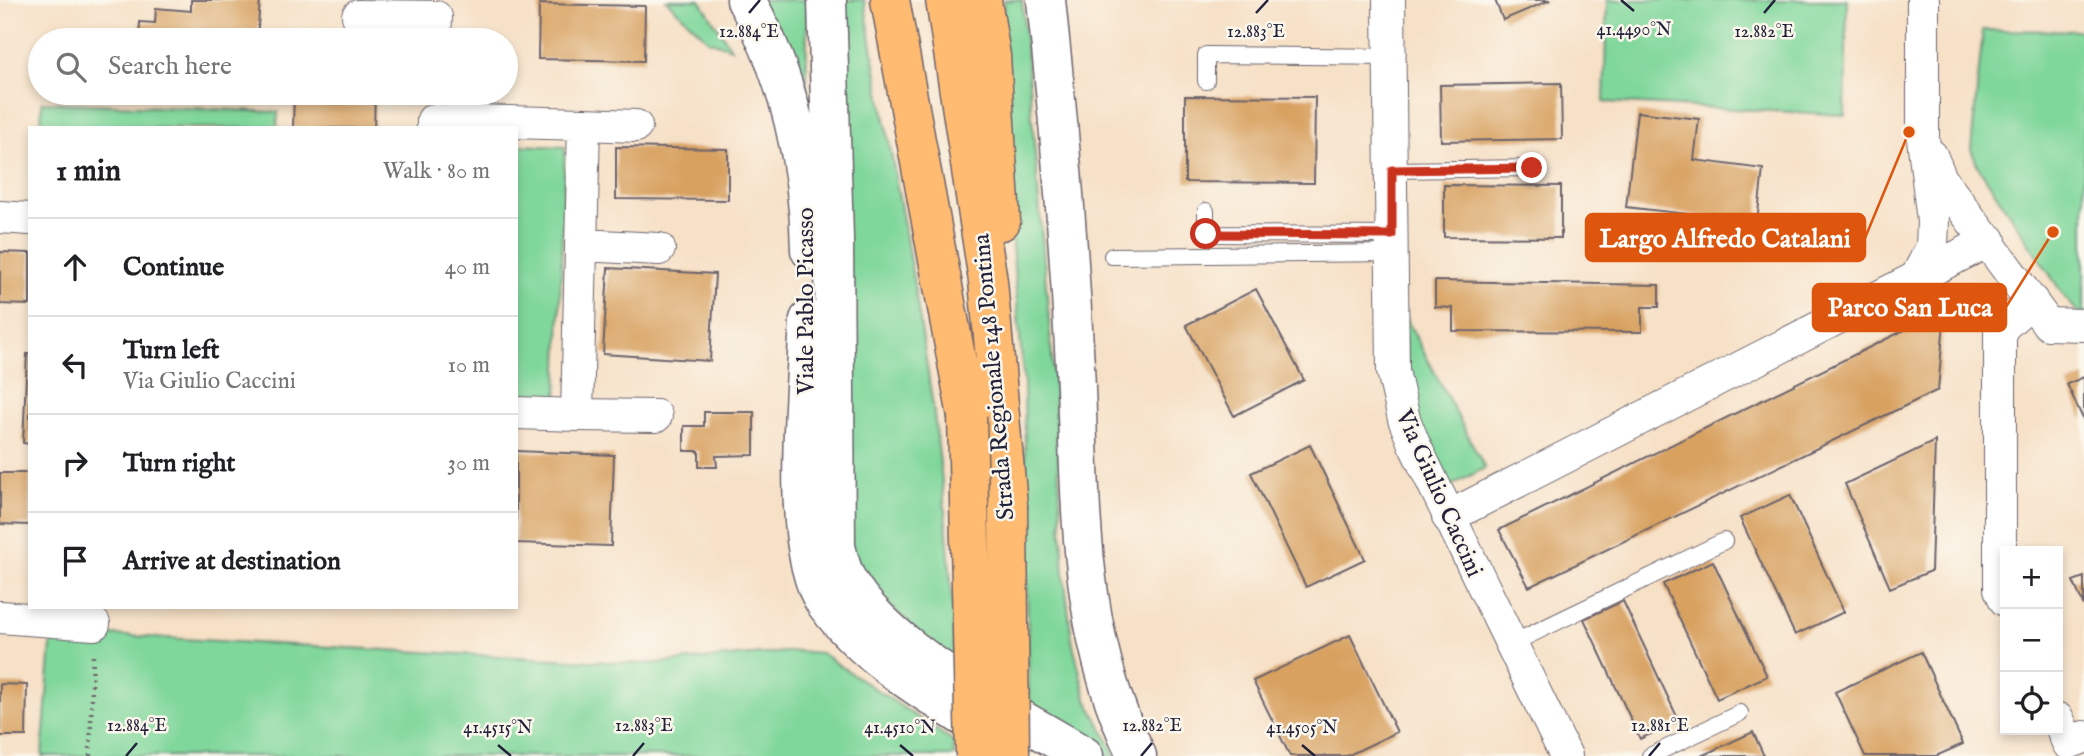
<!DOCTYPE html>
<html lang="en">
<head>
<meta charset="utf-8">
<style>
	body { margin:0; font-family:"IM FELL English",serif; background:#f6f6f6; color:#202124 }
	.controls { position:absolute; right:21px; bottom:21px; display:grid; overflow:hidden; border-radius:0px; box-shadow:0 4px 10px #0003 }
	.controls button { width:63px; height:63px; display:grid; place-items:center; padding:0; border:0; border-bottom:2px solid #e0e0e0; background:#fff; color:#202124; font:35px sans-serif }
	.stop { position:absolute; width:21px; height:21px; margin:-16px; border:5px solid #c8321e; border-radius:50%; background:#fff }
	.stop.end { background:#c8321e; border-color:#fff; box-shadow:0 2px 7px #0008 }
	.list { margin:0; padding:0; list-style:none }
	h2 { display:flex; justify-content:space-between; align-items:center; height:91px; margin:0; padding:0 28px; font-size:30px }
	h2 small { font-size:23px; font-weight:400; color:#757577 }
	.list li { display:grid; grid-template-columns:46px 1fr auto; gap:21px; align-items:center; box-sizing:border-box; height:98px; padding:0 28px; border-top:2px solid #e0e0e0 }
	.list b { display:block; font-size:26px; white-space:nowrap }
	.list p { margin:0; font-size:23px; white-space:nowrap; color:#757577 }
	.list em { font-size:23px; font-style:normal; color:#757577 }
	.icon { flex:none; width:38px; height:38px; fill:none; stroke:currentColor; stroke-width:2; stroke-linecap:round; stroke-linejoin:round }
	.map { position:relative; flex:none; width:2084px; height:756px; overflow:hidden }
	.search { position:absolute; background:#fff; box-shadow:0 4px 10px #0003; left:28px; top:28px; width:490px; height:77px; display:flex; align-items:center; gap:18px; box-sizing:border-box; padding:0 24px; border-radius:38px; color:#757577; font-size:26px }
	.panel { position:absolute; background:#fff; box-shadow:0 4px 10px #0003; left:28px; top:126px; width:490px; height:483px; border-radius:0px }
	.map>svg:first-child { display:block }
</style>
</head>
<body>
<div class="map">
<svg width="2084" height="756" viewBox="0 0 2084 756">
	<rect width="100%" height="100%" fill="#fbf7ec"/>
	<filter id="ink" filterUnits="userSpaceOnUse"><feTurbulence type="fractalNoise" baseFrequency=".0143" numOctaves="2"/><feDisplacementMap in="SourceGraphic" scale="14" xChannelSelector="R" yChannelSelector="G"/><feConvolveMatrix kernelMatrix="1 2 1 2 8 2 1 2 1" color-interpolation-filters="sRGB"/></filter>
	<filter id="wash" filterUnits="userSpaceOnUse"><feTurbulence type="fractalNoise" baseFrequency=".00686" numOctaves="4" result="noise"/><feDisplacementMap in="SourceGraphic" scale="28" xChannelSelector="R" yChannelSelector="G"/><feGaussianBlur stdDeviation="1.57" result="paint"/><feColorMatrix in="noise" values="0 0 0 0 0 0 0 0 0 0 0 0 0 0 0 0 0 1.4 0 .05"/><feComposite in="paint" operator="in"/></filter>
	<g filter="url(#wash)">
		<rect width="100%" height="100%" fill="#f6e0c6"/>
		<path fill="#80d79b" stroke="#517c6b" stroke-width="2" d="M666,0H700L731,48L708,40Z
			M748,0H807L806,146Z
			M836,0H864C901,220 951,442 954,666L851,569Z
			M1005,0H1022L1055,392L1064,575L1072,640L1086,698L1116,756H1097L1035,713L1029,698L1024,384L995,47Z
			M1607,0H1847L1845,115L1604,102Z
			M1983,30L2084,31V314L2078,312L2066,299L1977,165L1971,149Z
			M42,102L278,112L277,128H41Z
			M516,145L565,147L557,400L516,399Z
			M1402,311L1485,468L1443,490L1413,427Z
			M52,632L645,664L798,651L821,653L953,741L954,756H42Z"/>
		<g id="blocks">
			<path fill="#d8a160" d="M191,0H260L257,40H139L140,22L155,23L156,8L191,11Z
				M1495,0H1550L1503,20Z
				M539,4L645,6L644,61L538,59Z
				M1561,83L1562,139L1441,141L1440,85Z
				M294,93H375L374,128H293Z
				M1185,96L1315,97L1314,183L1185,182Z
				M1637,112L1699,119L1694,160L1763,169L1757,222L1626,207Z
				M616,147L728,149V200L616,199Z
				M1444,185L1561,186V238L1444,237Z
				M0,252L30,253V305L0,304Z
				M608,268L715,274L710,361L603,354Z
				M1435,281L1659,285V307H1642V332L1453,331V308L1435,307Z
				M1256,289L1304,380L1234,416L1186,325Z
				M1945,310L1938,390L1529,587L1499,530Z
				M27,354H30V444L23,443Z
				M2084,377V421L2067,384Z
				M704,412H754V455L716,456L717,467H699V451H684V426H704Z
				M1935,441L1931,571L1890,588L1845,484Z
				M1310,445L1365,559L1306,587L1251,473Z
				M516,451L614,455L611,546L516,543Z
				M0,473H30V525L0,524Z
				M1790,495L1844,612L1795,635L1740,518Z
				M1713,561L1767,676L1717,699L1663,584Z
				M2084,577V606L2073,581Z
				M1623,601L1679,721L1640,739L1584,619Z
				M1350,635L1397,732L1347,756H1290L1253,681Z
				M1921,652L1963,744L1936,756H1865L1835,692Z
				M0,684L27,685L26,736H0Z
				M1753,732L1764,756H1701Z"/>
		</g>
	</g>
	<g filter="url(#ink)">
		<use href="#blocks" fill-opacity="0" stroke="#6c646c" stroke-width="2"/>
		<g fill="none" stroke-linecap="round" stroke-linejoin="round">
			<defs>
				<path id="service" d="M1206,81V55L1390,57
					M1392,170L1532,168
					M1206,211V234L1392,235
					M1112,256L1392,253
					M1511,644L1724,541
					M1650,756L1740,713"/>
				<path id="minor" d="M1389,0L1393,371L1404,419L1414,444L1566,756
					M358,16L436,17L435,40
					M584,124L636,126
					M433,128V120L584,124L577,415L516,413
					M1931,155L1941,179L2048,324L2084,325
					M0,217L30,219
					M581,245L659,249
					M1916,278L1932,247L1933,221L1923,138V0
					M577,415L656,416
					M1448,517L1990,240
					M2005,600L2000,589V329L2032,301
					M0,617L94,624
					M2058,719L2068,743L2084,737"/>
				<path id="tertiary" d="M746,0C788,74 809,165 810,250
					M827,0L834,239L836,547C839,557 841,569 846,578C886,652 1012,712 1084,756
					M1046,0C1059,121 1069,244 1075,366C1082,502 1075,631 1137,756
					M809,320C806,387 788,552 826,604C869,663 938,699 997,738"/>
				<path id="primary" d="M890,0L967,416
					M945,0L988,281L1008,505
					M982,0L991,56L1001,221"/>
			</defs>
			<use href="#service" stroke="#6c646c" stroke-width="18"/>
			<use href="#minor" stroke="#6c646c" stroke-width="34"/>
			<use href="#tertiary" stroke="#6c646c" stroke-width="41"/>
			<use href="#primary" stroke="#6c646c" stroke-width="41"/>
			<path stroke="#6c646c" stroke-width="4.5" stroke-dasharray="2 5" stroke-linecap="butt" d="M90,756L93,653"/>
			<use href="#service" stroke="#fff" stroke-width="16"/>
			<use href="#minor" stroke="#fff" stroke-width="32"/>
			<use href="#tertiary" stroke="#fff" stroke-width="38"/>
			<use href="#primary" stroke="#ffbb71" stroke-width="38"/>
			<defs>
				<path id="primary-bridge" d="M967,416L975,756
					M1008,505L1010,756"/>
			</defs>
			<use href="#primary-bridge" stroke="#6c646c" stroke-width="41" stroke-linecap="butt"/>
			<use href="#primary-bridge" stroke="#ffbb71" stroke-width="38"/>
		</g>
	</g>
	<g fill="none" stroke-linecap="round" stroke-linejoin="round" filter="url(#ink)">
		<path stroke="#c8321e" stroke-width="9" d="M1206,234L1392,235V170L1532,168"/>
	</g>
	<path fill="none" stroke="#22223b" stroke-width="2.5" d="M1621,0L1634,11M749,13L760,0M1256,13L1268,0M1764,13L1775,0M498,745L511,756M900,745L913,756M1302,745L1315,756M126,756L137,743M633,756L644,743M1141,756L1152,743M1649,756L1660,743"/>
	<g text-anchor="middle" stroke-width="5" stroke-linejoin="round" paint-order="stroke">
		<g font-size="24" fill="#22223b" stroke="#fbf7ec">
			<text transform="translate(805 301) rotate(-90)" y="8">Viale Pablo Picasso</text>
			<text transform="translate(993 377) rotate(-95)" y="8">Strada Regionale 148 Pontina</text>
			<text transform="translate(1440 493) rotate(66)" y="8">Via Giulio Caccini</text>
		</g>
	</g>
	<g font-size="18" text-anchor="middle" fill="#22223b" stroke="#fbf7ec" stroke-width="5" stroke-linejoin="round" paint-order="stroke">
		<text x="1634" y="35">41.4490°N</text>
		<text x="749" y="37">12.884°E</text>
		<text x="1256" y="37">12.883°E</text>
		<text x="1764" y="37">12.882°E</text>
		<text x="137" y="731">12.884°E</text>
		<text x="644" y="731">12.883°E</text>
		<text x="1152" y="731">12.882°E</text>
		<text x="1660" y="731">12.881°E</text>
		<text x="498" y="733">41.4515°N</text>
		<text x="900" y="733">41.4510°N</text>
		<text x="1302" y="733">41.4505°N</text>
	</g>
	<path fill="none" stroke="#de560e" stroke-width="2.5" d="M1909 132L1865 238M2053 232L2006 307"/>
	<g fill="#de560e" stroke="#fbf7ec" stroke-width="2.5">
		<circle cx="1909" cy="132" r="7"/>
		<circle cx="2053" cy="232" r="7"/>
	</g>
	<g fill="#de560e" stroke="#de560e" stroke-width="2.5">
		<rect x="1586" y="214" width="279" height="47" rx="7"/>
		<rect x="1813" y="284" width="193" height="47" rx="7"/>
	</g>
	<g font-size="26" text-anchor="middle" font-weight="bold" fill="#fff">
		<text x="1725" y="247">Largo Alfredo Catalani</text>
		<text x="1910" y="316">Parco San Luca</text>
	</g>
</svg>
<div class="controls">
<button>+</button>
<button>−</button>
<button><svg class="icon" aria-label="locate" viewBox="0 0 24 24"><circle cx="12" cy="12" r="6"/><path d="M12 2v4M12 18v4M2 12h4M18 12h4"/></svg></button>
</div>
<div class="stop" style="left:1206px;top:234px"></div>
<div class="stop end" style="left:1532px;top:168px"></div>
<div class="search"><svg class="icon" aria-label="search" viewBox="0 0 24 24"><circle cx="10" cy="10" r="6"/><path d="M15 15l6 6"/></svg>Search here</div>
<section class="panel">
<h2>1 min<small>Walk · 80 m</small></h2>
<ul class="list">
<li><svg class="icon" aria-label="ahead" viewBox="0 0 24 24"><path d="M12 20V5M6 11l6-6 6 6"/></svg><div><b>Continue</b></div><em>40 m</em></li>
<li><svg class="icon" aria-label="left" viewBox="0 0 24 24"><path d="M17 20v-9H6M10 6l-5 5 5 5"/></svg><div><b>Turn left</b><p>Via Giulio Caccini</p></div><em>10 m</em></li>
<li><svg class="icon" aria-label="right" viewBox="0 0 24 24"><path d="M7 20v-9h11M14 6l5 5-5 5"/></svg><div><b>Turn right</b></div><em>30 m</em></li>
<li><svg class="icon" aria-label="arrive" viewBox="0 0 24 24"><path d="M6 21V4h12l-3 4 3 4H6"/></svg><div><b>Arrive at destination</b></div></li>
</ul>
</section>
</div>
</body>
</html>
